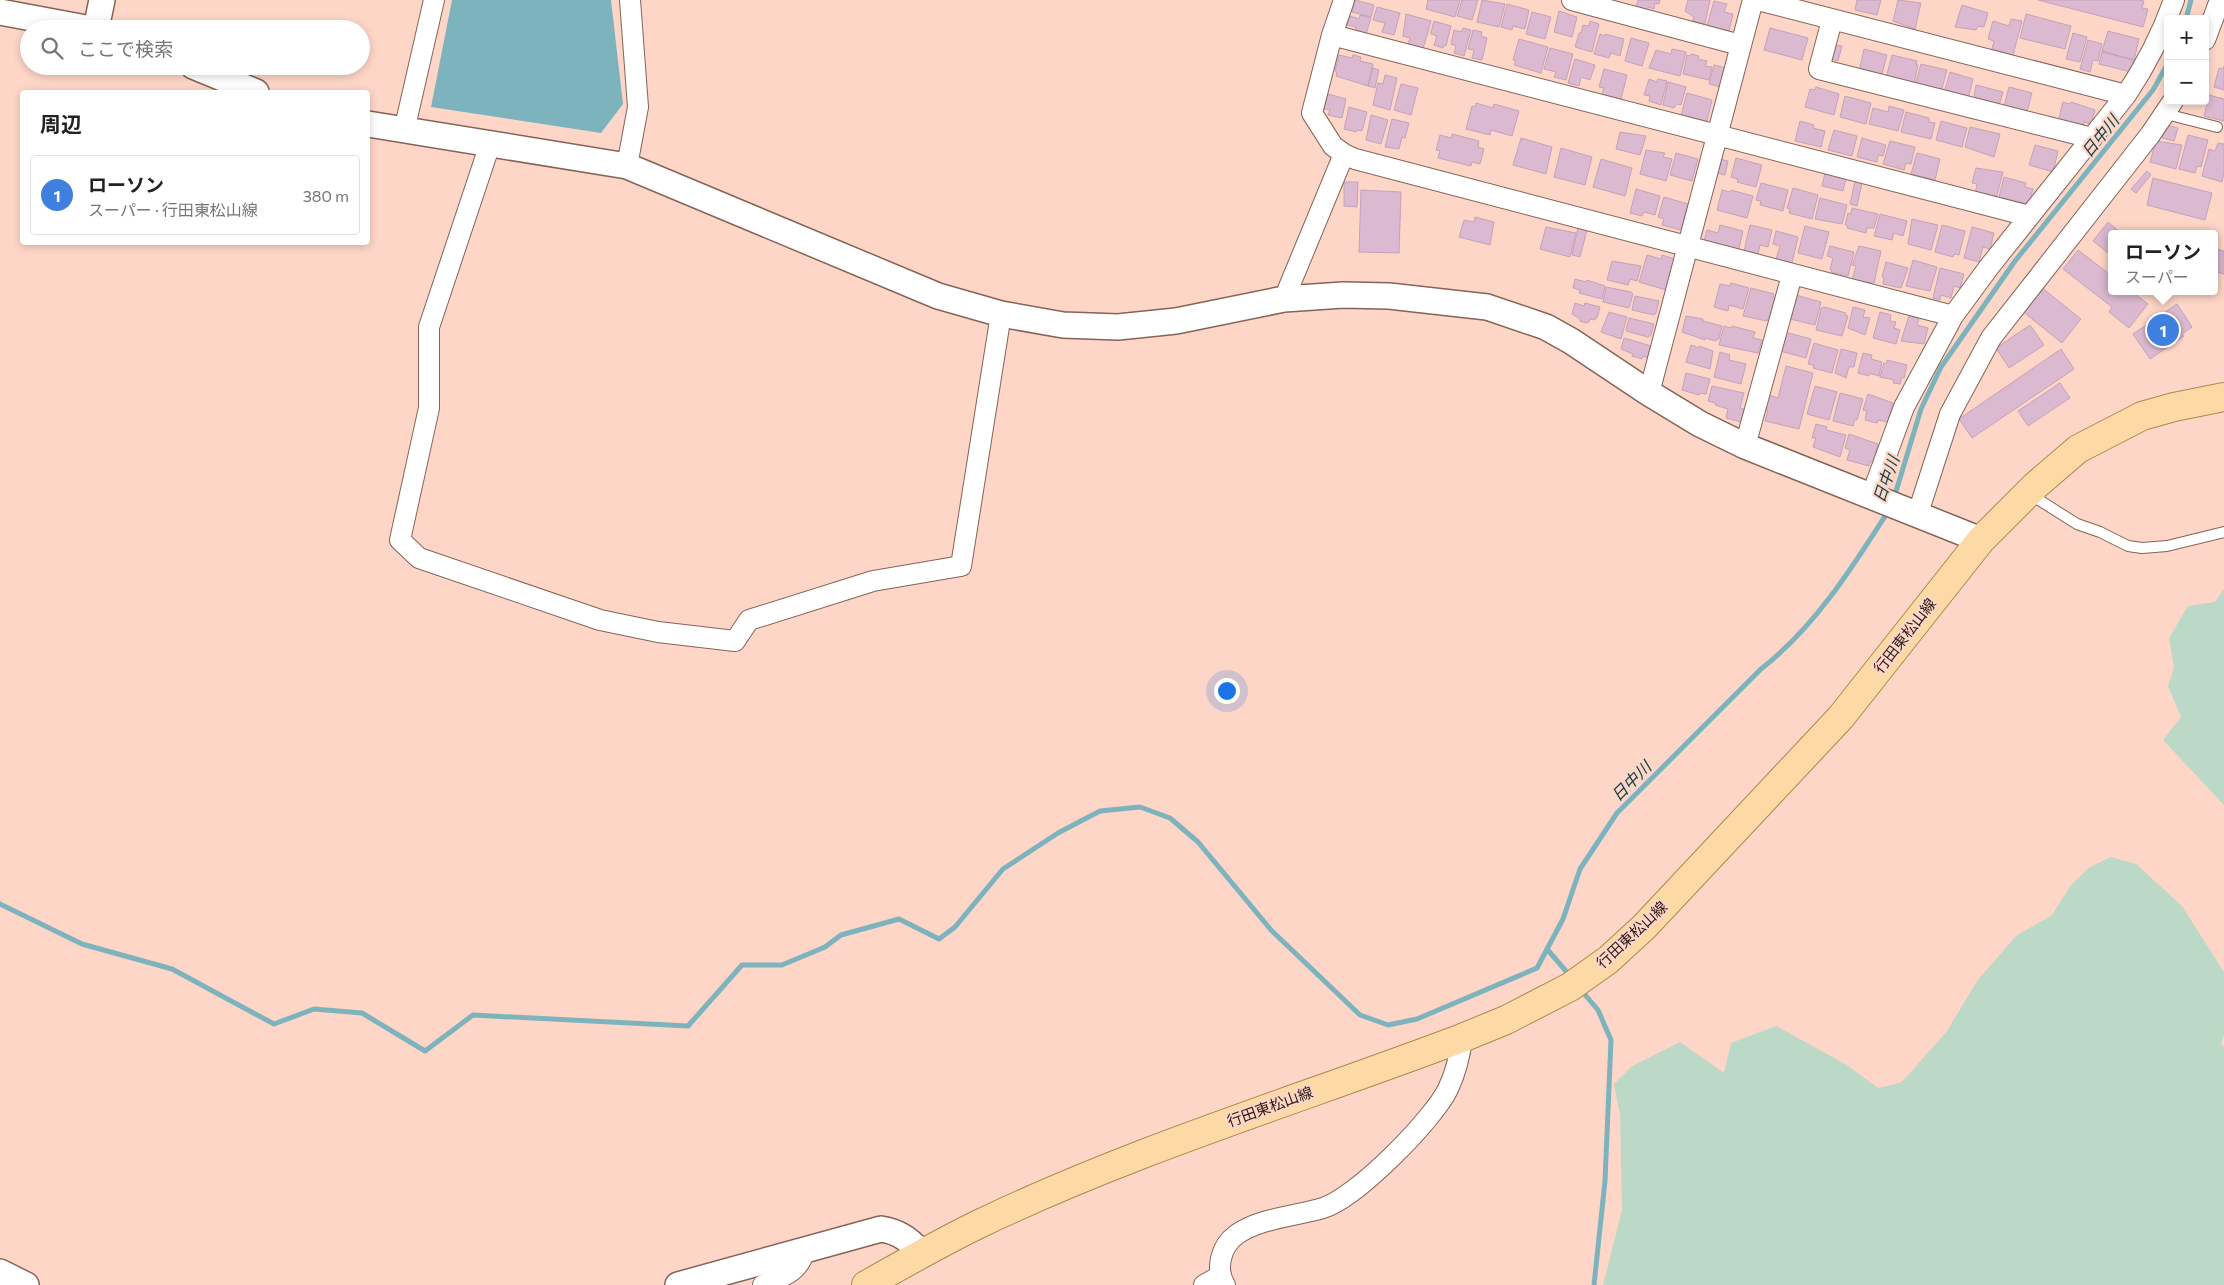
<!DOCTYPE html>
<html lang="ja">
<head>
<meta charset="utf-8">
<style>
	body { margin:0; font-family:Commissioner,"Noto Sans JP",sans-serif; background:#f6f6f6; color:#222 }
	.controls { position:absolute; right:15px; top:15px; display:grid; overflow:hidden; border-radius:5px; box-shadow:0 2px 8px #0003 }
	.controls button { width:45px; height:45px; display:grid; place-items:center; padding:0; border:0; border-bottom:1px solid #e0e0e0; background:#fff; color:#222; font:25px sans-serif }
	.you { position:absolute; left:1226px; top:690px; width:18px; height:18px; margin:-12px; border:4px solid #fff; border-radius:50%; background:#1a73e8; box-shadow:0 0 0 8px #1a73e833 }
	.badge { display:grid; place-items:center; width:32px; height:32px; border-radius:50%; background:#1d6861; color:#fff; font-size:16px; font-weight:700 }
	.pin { position:absolute; translate:-50% -50%; border:2px solid #fff; box-shadow:0 1px 5px #0006 }
	.popup { position:absolute; left:2108px; top:230px; width:110px; height:65px; box-sizing:border-box; display:grid; place-content:center; border-radius:5px; background:#fff; filter:drop-shadow(0 1px 4px #0005); font-size:16px; white-space:nowrap; color:#767676 }
	.popup b { font-size:19px; color:#222 }
	.popup::after { content:''; position:absolute; left:50%; top:100%; margin-left:-10px; border:10px solid transparent; border-top-color:#fff }
	.list { margin:0; padding:0; list-style:none }
	h2 { display:flex; justify-content:space-between; align-items:center; height:65px; margin:0; padding:0 20px; font-size:21px }
	h2 small { font-size:16px; font-weight:400; color:#767676 }
	.list li { display:grid; grid-template-columns:32px 1fr auto; gap:15px; align-items:center; box-sizing:border-box; height:80px; margin:0 10px 10px; padding:0 10px; border:1px solid #e0e0e0; border-radius:5px }
	.list b { display:block; font-size:19px; white-space:nowrap }
	.list p { margin:0; font-size:16px; white-space:nowrap; color:#767676 }
	.list em { font-size:16px; font-style:normal; color:#767676 }
	.icon { flex:none; width:28px; height:28px; fill:none; stroke:currentColor; stroke-width:2; stroke-linecap:round; stroke-linejoin:round }
	.map { position:relative; flex:none; width:2224px; height:1285px; overflow:hidden }
	.search { position:absolute; background:#fff; box-shadow:0 2px 8px #0003; left:20px; top:20px; width:350px; height:55px; display:flex; align-items:center; gap:12px; box-sizing:border-box; padding:0 18px; border-radius:28px; color:#767676; font-size:19px }
	.panel { position:absolute; background:#fff; box-shadow:0 2px 8px #0003; left:20px; top:90px; width:350px; height:155px; border-radius:5px }
	.map>svg:first-child { display:block }
</style>
</head>
<body>
<div class="map">
<svg width="2224" height="1285" viewBox="0 0 2224 1285">
	<rect width="100%" height="100%" fill="#fed6c7"/>
	<path fill="#bcd8c6" d="M2224,589V805L2163,740L2181,717L2168,686L2174,667L2169,638L2188,606L2215,602Z
		M2111,857L2136,864L2182,906L2224,972V1034L2221,1044L2224,1047V1285H1603L1622,1210L1620,1115L1614,1084L1631,1067L1680,1042L1724,1073L1731,1043L1776,1026L1847,1065L1878,1088L1902,1082L1947,1031L1977,981L2016,936L2052,915L2071,885L2090,867Z"/>
	<path fill="#7db3bc" d="M452,0H611L623,104L601,133L431,107Z"/>
	<g fill="none" stroke-linecap="round" stroke-linejoin="round">
		<path stroke="#7db3bc" stroke-width="5" d="M2186,19L2191,0
			M1894,498L1921,409L1941,367L2015,261L2153,90L2168,63
			M0,904L82,944L172,969L274,1024L314,1009L362,1013L425,1051L473,1015L688,1026L742,965H782L825,947L841,935L899,919L939,939L955,927L1003,869L1058,833L1100,811L1140,807L1170,818L1198,842L1271,930L1360,1015L1388,1025L1417,1019L1537,968L1563,919L1580,869L1617,813L1761,669C1815,627 1852,568 1889,510
			M1547,949L1571,977
			M1581,990L1598,1010L1611,1040L1605,1181L1594,1285"/>
	</g>
	<path fill="#dbb9d0" stroke="#c4a2b8" d="M1355,0L1374,5L1371,17L1352,12Z
		M1428,0H1460L1455,17L1426,9Z
		M1462,0H1478L1472,20L1457,16Z
		M1482,0L1505,4L1499,27L1477,22Z
		M1638,0H1660L1659,4L1655,3L1654,9L1648,7V10L1636,7Z
		M1688,0H1710L1705,24L1693,21L1694,17L1685,11Z
		M1857,0H1881L1877,15L1855,10Z
		M1898,0L1921,3L1915,29L1893,21Z
		M2038,0H2139L2144,1L2142,8L2148,9L2143,27Z
		M1714,1L1727,4L1724,12L1733,14L1729,31L1707,26Z
		M1507,4L1529,10L1525,29L1513,26L1512,30L1501,27Z
		M1962,5L1988,13L1984,27L1978,26L1976,30L1955,27Z
		M1377,7L1400,13L1394,35L1382,32L1385,23L1373,20Z
		M1559,11L1577,17L1572,37L1554,32Z
		M1532,12L1551,17L1545,39L1526,34Z
		M1406,14L1431,21L1423,49L1408,44L1410,38L1403,36Z
		M2026,14L2071,26L2065,49L2020,38Z
		M1360,15L1371,18L1366,34L1355,31L1356,27L1347,25L1350,16L1359,19Z
		M2011,19L2022,21L2013,55L1992,49L1994,41L1988,39L1993,21L2009,26Z
		M1434,21L1451,26L1446,46L1444,45L1443,48L1434,45L1437,36L1431,34V32Z
		M1590,21L1599,24L1592,52L1575,47L1579,33H1581L1583,25L1589,26Z
		M1463,28L1471,30L1464,56L1454,53L1456,46L1451,44L1454,30L1461,32Z
		M1770,28L1808,38L1802,60L1764,50Z
		M1473,30L1482,32L1481,36L1487,38L1482,60L1472,58L1474,50L1468,49Z
		M2108,31L2139,39L2134,60L2102,51Z
		M2073,33L2087,37L2080,62L2066,59Z
		M1600,34L1604,36L1605,34L1624,39L1620,56L1611,53L1609,58L1594,54Z
		M1631,38L1649,43L1642,66L1625,61Z
		M1519,39L1548,47L1541,73L1514,65L1516,60H1513Z
		M2088,40L2102,44L2098,61L2093,60L2090,72L2080,69Z
		M1835,45L1842,46L1838,61L1831,59Z
		M1550,48L1573,54L1566,80L1554,77L1556,72L1544,69Z
		M1672,49L1686,52L1680,76L1649,68L1656,50L1671,54Z
		M1864,49L1887,55L1881,78L1859,72Z
		M2102,52L2134,60L2131,72L2099,64Z
		M1691,54L1699,56L1698,59L1707,61L1705,66L1712,67L1709,80L1683,74L1687,55L1690,56Z
		M1339,55L1352,58L1353,55L1361,57L1360,61L1373,64L1368,86L1336,76L1337,72L1335,71Z
		M1892,55L1917,61L1916,65H1918L1914,83L1908,81L1907,84L1886,78Z
		M1575,59L1595,65L1590,80L1581,77L1579,86L1568,83Z
		M1921,64L1947,70L1941,92L1915,85Z
		M1714,65L1726,68L1721,87L1709,84Z
		M2224,66V90L2214,87L2219,68L2223,69Z
		M1373,68L1379,70L1375,88L1368,86Z
		M1604,69L1627,75L1621,99L1602,94L1604,88L1599,87Z
		M1950,72L1973,79L1968,99L1944,93Z
		M1385,75L1397,78L1390,110L1373,105L1378,83L1383,84Z
		M1649,79L1657,82L1658,79L1667,81L1661,105L1649,101L1650,96L1644,95Z
		M1668,82L1686,87L1681,105L1677,104L1674,108L1663,105Z
		M1401,84L1418,88L1411,115L1394,110Z
		M1976,85L2003,92L1998,109L1973,103Z
		M1816,87L1839,94L1834,115L1805,107L1810,89L1815,90Z
		M2009,87L2032,93L2027,112L2003,110Z
		M1687,93L1712,100L1707,121L1681,115Z
		M1328,94L1346,99L1342,118L1328,115L1330,110L1324,109Z
		M2209,95L2224,99V121L2204,116Z
		M1845,96L1871,103L1866,124L1840,117Z
		M2063,102L2070,104L2071,102L2095,110L2091,124L2084,122L2083,127L2058,122Z
		M1476,103L1493,108L1494,104L1519,111L1512,136L1491,130L1490,135L1466,129L1472,106L1475,107Z
		M1889,106L1904,110L1898,131L1869,124L1873,108L1888,112Z
		M1349,107L1367,112L1362,131L1357,130L1356,132L1344,129Z
		M1906,112L1929,118V122L1935,123L1931,139L1901,132Z
		M1371,115L1388,120L1381,144L1366,140Z
		M1392,119L1409,123L1405,138L1402,137L1399,149L1385,147Z
		M1800,121L1814,125L1813,128L1825,131L1821,147L1795,141Z
		M1941,121L1967,128L1962,147L1936,140Z
		M2166,125L2178,128L2174,141L2162,138Z
		M1970,127L2000,134L1994,157L1965,147Z
		M1834,130L1857,136L1852,156L1828,150Z
		M1620,132L1646,136L1640,155L1616,149Z
		M1452,134L1479,141L1478,147L1484,149L1480,164L1472,162L1471,166L1438,158L1440,151L1436,150L1440,135L1451,138Z
		M2188,135L2208,140L2201,167L2197,166L2195,173L2179,169Z
		M1521,138L1552,147L1546,174L1513,165Z
		M1862,138L1886,145L1883,156L1878,155L1877,162L1857,157Z
		M1890,141L1915,147L1911,164L1906,163L1904,170L1883,164Z
		M2156,141L2182,145L2176,169L2150,162Z
		M2218,143L2224,144V173L2222,182L2202,176L2209,149L2215,151Z
		M2035,145L2058,151L2053,172L2029,165Z
		M1561,148L1592,157L1585,185L1554,177Z
		M1646,150L1665,153L1663,157L1672,159L1666,181L1640,174Z
		M1676,153L1698,159L1692,181L1670,175Z
		M1917,153L1940,159L1935,180L1911,174Z
		M1736,158L1762,165L1756,187L1737,182L1738,179L1731,177Z
		M1601,159L1632,168L1625,196L1593,187Z
		M1720,159L1728,161L1725,175L1717,173Z
		M1976,168L2003,172L1996,199L1975,194L1977,184L1972,183Z
		M2147,171L2151,175L2136,193L2131,189Z
		M1825,173L1846,178L1843,191L1822,186Z
		M2004,177L2026,183L2025,187L2033,189L2029,204L1999,197Z
		M2153,178L2212,193L2205,220L2147,205Z
		M1855,181L1862,183L1857,206L1850,204Z
		M1344,182H1358L1357,207L1344,206Z
		M1761,183L1788,190L1783,211L1760,205L1761,201L1756,200Z
		M1793,188L1818,195L1812,219L1789,213L1790,209L1787,208Z
		M1636,189L1660,196L1655,215L1644,212L1642,216L1630,213Z
		M1361,190L1401,192L1399,253L1359,252Z
		M1722,190L1730,192L1731,190L1753,196L1747,218L1717,210Z
		M1664,197L1688,204L1681,230L1662,225L1664,219L1658,217Z
		M1820,198L1847,205L1842,224L1815,219Z
		M1852,208L1878,214L1874,228H1867L1866,233L1847,228L1848,226L1845,225L1848,213L1851,214Z
		M1880,214L1907,221L1903,236L1894,233L1892,240L1874,236Z
		M1475,217L1494,222L1490,245L1459,237L1464,220L1474,222Z
		M1912,219L1938,225L1931,250L1908,244Z
		M2108,222L2122,234H2112V256L2093,241Z
		M1720,225L1743,231L1738,252L1704,241L1707,230L1718,233Z
		M1750,225L1772,230L1768,247L1760,245L1758,254L1744,251Z
		M1942,225L1965,231L1959,255L1954,254L1953,257L1935,252Z
		M1805,226L1829,232L1822,259L1798,253Z
		M1546,227L1576,233L1570,257L1540,249Z
		M1972,227L1994,233L1990,249L1983,247L1979,262L1964,258Z
		M1578,228L1587,230L1580,257L1572,255Z
		M1776,231L1798,237L1792,263L1776,259L1780,246L1773,244Z
		M1830,246L1854,252L1848,276L1831,272L1832,270L1830,269L1833,258L1827,256Z
		M1859,246L1881,251L1874,283L1852,280L1856,266L1852,265Z
		M2215,249L2224,251V274L2214,271Z
		M2078,250L2112,276V291H2131L2148,304L2129,328L2109,312L2112,307L2063,269Z
		M1647,255L1661,259L1662,255L1674,259L1666,290L1639,282Z
		M1913,260L1937,267L1930,291L1906,286Z
		M1612,261L1641,266L1637,281L1630,279L1628,285L1607,280Z
		M1886,262L1908,268L1901,288L1883,284L1884,278L1882,277Z
		M1940,268L1964,274L1960,288L1954,286L1951,298L1941,295L1940,300L1933,298Z
		M1575,279L1586,282L1587,280L1605,286L1602,299L1579,293L1580,290L1573,288Z
		M1731,283L1749,288L1743,309L1729,305L1728,311L1714,307L1720,284L1730,286Z
		M1606,287L1631,292L1633,294L1629,308L1603,302Z
		M2041,287L2081,319L2062,343L2022,311Z
		M1751,288L1774,294L1773,297L1777,298L1772,318L1769,317L1767,321L1743,316Z
		M1792,294L1821,302L1815,325L1786,318Z
		M1635,296L1659,301L1656,313L1654,315L1632,310Z
		M1575,303L1584,306L1585,303L1600,307L1597,318H1595V320L1590,319L1589,322L1586,323L1580,321V319L1572,314Z
		M2177,304L2192,327L2182,334L2184,336L2150,359L2133,334Z
		M1824,307L1846,313L1845,315L1848,316L1842,336L1816,330L1821,308Z
		M1853,307L1865,310L1863,317L1870,318L1865,335L1848,328Z
		M1609,312L1627,317L1621,339L1601,332Z
		M1880,312L1891,315L1890,321L1896,322L1894,328L1900,330L1896,344L1873,338Z
		M1686,316L1703,319V321L1722,326L1719,339H1717L1716,341L1705,338V340L1682,332Z
		M1909,316L1919,319L1917,325L1928,328L1924,344L1901,341Z
		M1629,318L1654,324L1651,335L1648,337L1626,331Z
		M2030,325L2044,345L2009,368L1996,348Z
		M1724,326L1731,328L1732,326L1755,332L1753,338L1762,340L1758,353L1719,345Z
		M1785,332L1811,339L1806,358L1780,351Z
		M1624,338L1651,346L1648,358L1643,356L1642,359L1632,356L1633,354L1621,349Z
		M1814,343L1838,350L1832,373L1813,368L1814,365L1808,364Z
		M1691,345L1699,348V346L1713,351L1710,369L1686,362Z
		M1841,349L1857,353L1854,367H1849L1846,378L1835,373Z
		M2061,349L2074,369L1972,438L1959,419Z
		M1720,352L1730,355L1729,360L1746,364L1741,384L1714,377Z
		M1863,353L1872,355L1871,359L1882,362L1879,376L1869,373V376L1858,373Z
		M1887,360L1907,365L1904,378L1902,377L1900,384L1893,383L1894,380L1880,377L1884,363H1887Z
		M1786,366L1813,373L1799,429L1765,421L1768,410L1763,409L1766,394L1778,398Z
		M1686,373L1710,379L1706,394L1699,393V395L1682,390Z
		M2060,383L2070,398L2028,426L2018,411Z
		M1712,386L1744,393L1740,408L1744,409L1741,422L1726,418L1728,409L1715,405L1716,403L1708,401Z
		M1815,386L1837,392L1829,420L1807,414Z
		M1840,393L1863,399L1857,420L1855,419L1853,426L1833,421Z
		M1868,394L1893,403L1888,422L1878,420L1877,423L1865,420L1867,411L1863,410Z
		M1816,424L1827,427L1826,430L1846,435L1840,457L1813,447L1816,438H1812Z
		M1849,434L1878,444L1873,462L1870,461L1869,466L1847,460L1850,450L1845,448Z"/>
	<g fill="none" stroke-linecap="round" stroke-linejoin="round">
		<defs>
			<path id="service" d="M2166,114L2217,127
				M2028,493L2077,524L2100,532L2128,546L2142,548L2167,546L2224,532"/>
			<path id="minor" d="M1572,0L1740,45
				M1758,0L2126,95
				M1832,20L1819,69L2092,138
				M1332,35L2029,216
				M2205,40L2220,0
				M404,131L434,0
				M490,144L429,327V408L400,540L419,558L600,620L658,632L735,641L749,620L873,581L961,566L1001,314
				M1344,154L1355,159L1953,316
				M627,166L638,107L630,0
				M1284,299L1344,154L1333,146L1312,113L1332,35L1344,0
				M1649,393L1753,0
				M1745,446L1792,275
				M1871,497L1904,407L1953,316L1989,267L2126,95C2146,65 2162,34 2174,0
				M1918,513L1950,414L1991,338L2150,135L2173,101
				M763,1285C784,1276 798,1273 805,1250
				M1204,1285L1220,1276
				M1225,1285C1215,1269 1221,1246 1236,1235C1259,1218 1297,1216 1323,1208C1356,1198 1433,1120 1448,1089C1456,1072 1460,1056 1462,1038"/>
			<path id="tertiary" d="M0,12L91,29
				M96,29L102,0
				M193,66L256,92
				M368,124L627,166L938,296L1001,314L1063,325L1118,327L1176,321L1284,299L1343,295L1389,296L1487,307L1546,327L1571,341L1649,393L1700,424L1745,446L1981,540
				M0,1272L26,1285
				M678,1285L881,1229C900,1232 909,1240 922,1253"/>
			<path id="primary" d="M866,1285C903,1264 940,1243 979,1224C1135,1149 1301,1099 1462,1038L1506,1020L1570,987L1608,960L1644,927L1841,717L1981,540L2035,486L2078,449L2142,416L2174,407L2224,397"/>
		</defs>
		<use href="#service" stroke="#856355" stroke-width="12"/>
		<use href="#minor" stroke="#856355" stroke-width="22"/>
		<use href="#tertiary" stroke="#856355" stroke-width="28"/>
		<use href="#primary" stroke="#b1864d" stroke-width="30"/>
		<use href="#service" stroke="#fff" stroke-width="10"/>
		<use href="#minor" stroke="#fff" stroke-width="20"/>
		<use href="#tertiary" stroke="#fff" stroke-width="25"/>
		<use href="#primary" stroke="#fdd9a6" stroke-width="28"/>
	</g>
	<g text-anchor="middle" stroke-width="4.5" stroke-linejoin="round" paint-order="stroke">
		<g font-size="15" fill="#271914" stroke="#fed6c7">
			<text transform="translate(1905 636) rotate(-52)" y="5">行田東松山線</text>
			<text transform="translate(1632 935) rotate(-43)" y="5">行田東松山線</text>
			<text transform="translate(1270 1107) rotate(-20)" y="5">行田東松山線</text>
		</g>
		<g font-size="16" font-style="italic" fill="#093d44" stroke="#fed6c7">
			<text transform="translate(2100 136) rotate(-51)" y="6">日中川</text>
			<text transform="translate(1886 479) rotate(-71)" y="6">日中川</text>
			<text transform="translate(1631 781) rotate(-45)" y="6">日中川</text>
		</g>
	</g>
</svg>
<div class="controls">
<button>+</button>
<button>−</button>
</div>
<div class="you"></div>
<div class="pin badge" style="left:2163px;top:330px;background:#3f7fe0">1</div>
<div class="popup"><b>ローソン</b>スーパー</div>
<div class="search"><svg class="icon" aria-label="search" viewBox="0 0 24 24"><circle cx="10" cy="10" r="6"/><path d="M15 15l6 6"/></svg>ここで検索</div>
<section class="panel">
<h2>周辺<small></small></h2>
<ul class="list">
<li><span class="badge" style="background:#3f7fe0">1</span><div><b>ローソン</b><p>スーパー · 行田東松山線</p></div><em>380 m</em></li>
</ul>
</section>
</div>
</body>
</html>
